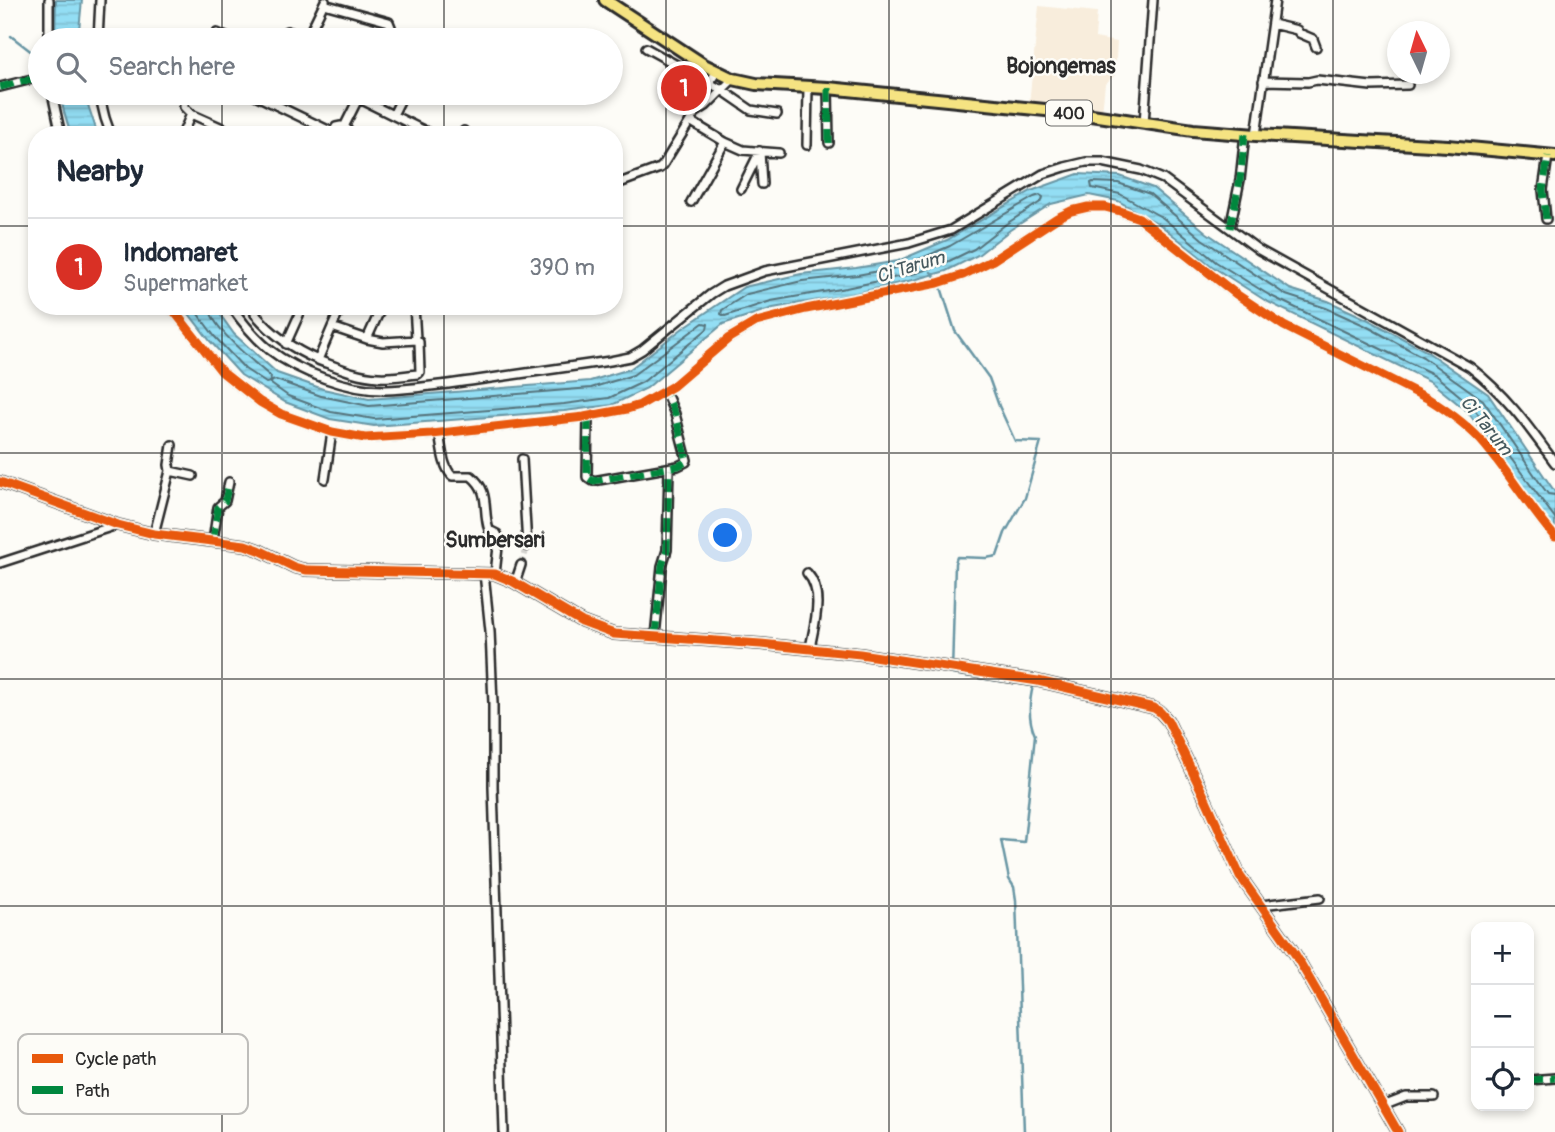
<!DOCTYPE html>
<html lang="en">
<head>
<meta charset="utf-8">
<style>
	body { margin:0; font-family:Pangolin,sans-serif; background:#f6f6f7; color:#1f2937 }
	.controls { position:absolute; right:21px; bottom:21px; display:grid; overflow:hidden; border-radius:14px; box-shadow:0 4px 10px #0003 }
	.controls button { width:63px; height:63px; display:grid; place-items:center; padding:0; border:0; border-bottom:2px solid #e0e1e3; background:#fff; color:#1f2937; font:35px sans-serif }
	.compass { position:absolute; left:1387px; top:21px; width:63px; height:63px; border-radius:50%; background:#fff; box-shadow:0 4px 10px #0003; rotate:355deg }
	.you { position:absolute; left:726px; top:536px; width:24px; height:24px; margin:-18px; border:5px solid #fff; border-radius:50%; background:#1a73e8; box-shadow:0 0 0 10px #1a73e833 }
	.badge { display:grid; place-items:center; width:46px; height:46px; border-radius:50%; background:#d93025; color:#fff; font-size:23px; font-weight:700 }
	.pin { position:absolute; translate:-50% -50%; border:4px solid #fff; box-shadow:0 2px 7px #0006 }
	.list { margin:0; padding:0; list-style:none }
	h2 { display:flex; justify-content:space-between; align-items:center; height:91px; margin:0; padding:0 28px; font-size:30px }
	h2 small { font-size:23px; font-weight:400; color:#747a83 }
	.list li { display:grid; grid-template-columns:46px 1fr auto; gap:21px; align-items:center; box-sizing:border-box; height:98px; padding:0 28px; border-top:2px solid #e0e1e3 }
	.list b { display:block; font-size:26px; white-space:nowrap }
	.list p { margin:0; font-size:23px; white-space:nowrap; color:#747a83 }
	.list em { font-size:23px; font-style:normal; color:#747a83 }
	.icon { flex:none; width:38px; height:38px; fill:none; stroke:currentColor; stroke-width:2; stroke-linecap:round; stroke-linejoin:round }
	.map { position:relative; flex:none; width:1555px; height:1132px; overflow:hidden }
	.search { position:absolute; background:#fff; box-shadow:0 4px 10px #0003; left:28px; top:28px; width:595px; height:77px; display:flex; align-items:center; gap:18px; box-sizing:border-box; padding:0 24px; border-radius:38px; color:#747a83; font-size:26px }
	.panel { position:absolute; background:#fff; box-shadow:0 4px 10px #0003; left:28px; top:126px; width:595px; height:189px; border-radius:28px }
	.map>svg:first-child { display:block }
</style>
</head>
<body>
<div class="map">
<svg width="1555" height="1132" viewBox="0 0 1555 1132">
	<defs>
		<pattern id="water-rules" width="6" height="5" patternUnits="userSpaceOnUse" patternTransform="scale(1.75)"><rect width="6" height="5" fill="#93def4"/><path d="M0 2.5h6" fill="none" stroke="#7fbfd1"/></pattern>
	</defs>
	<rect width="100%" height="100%" fill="#fdfcf7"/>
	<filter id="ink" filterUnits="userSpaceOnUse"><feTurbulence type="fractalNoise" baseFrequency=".0143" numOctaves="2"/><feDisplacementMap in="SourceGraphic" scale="14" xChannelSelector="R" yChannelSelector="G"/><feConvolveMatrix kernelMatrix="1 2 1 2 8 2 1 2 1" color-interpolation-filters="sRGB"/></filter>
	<g filter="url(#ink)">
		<path fill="#f8eddc" d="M1039,6L1097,12L1095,38L1117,42L1115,75L1105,84L1102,112L1029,104Z"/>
		<path fill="url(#water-rules)" stroke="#6996a4" stroke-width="2" d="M56,0H82L78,40H55Z
			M60,93H84L98,135H71L64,112Z
			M1078,174L1120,176L1153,188L1207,233L1290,289L1328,301L1367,319L1426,351L1488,394L1555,492V530L1467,411L1430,381L1266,301L1213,267L1159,224L1118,201L1089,195L1051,204L1010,230L978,255L946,271L917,279L847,295L773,308L723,324L647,388L612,405L564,411L374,426L330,419L285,402L241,375L210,341L183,306H214L234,334L277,373L323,389L369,399L590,381L630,369L683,328L744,287L801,274L856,268L898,261L947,240L1031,191Z"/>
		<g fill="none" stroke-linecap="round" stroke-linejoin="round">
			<path stroke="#55737b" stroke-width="2" d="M1040,195L1043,197L1042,201L1006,224L974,249L943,264L916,273L846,288L771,301L725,316L721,314L722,310L747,294L802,281L857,275L901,267L950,246L1034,197Z
				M192,306L215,337L245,369L266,383L270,382L271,377C254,362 211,328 209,306
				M703,323L708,324L707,329L643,382L609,398L564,404L374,419L331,412L288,396L271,384L272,381L276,380L321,396L369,406L591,388L633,375Z
				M1555,495L1548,494L1542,486L1483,400L1423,357L1364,325L1326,308L1286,295L1202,239L1150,194L1118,183L1093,182L1091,183L1092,188L1120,194L1163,218L1216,262L1269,295L1435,375L1472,406L1555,518"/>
			<path stroke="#6996a4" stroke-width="2.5" d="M11,36L33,53L40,56
				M931,272L939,281L955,331L989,378L999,406L1015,441L1041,442L1025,498L1005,533L997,556L986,558L957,557L955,563L952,674L1033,686C1029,702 1028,720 1035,735L1024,842L1001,840L1009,879L1014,887L1016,900L1024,1132"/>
			<path stroke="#d3d2ce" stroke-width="7" stroke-dasharray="7 3.5" stroke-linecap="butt" d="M521,565L527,546"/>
			<defs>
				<path id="minor" d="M324,4L389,22L391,27L385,40
					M1272,24L1297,30L1299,33L1313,39L1316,47
					M49,40V0
					M98,40L100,0
					M213,40L217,33L233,40
					M278,40L282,34L287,31L315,40
					M306,40L325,1
					M646,48L722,90L751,110L777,114
					M717,71L699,99L695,113L706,106L733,79
					M1263,81L1308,82L1317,80L1371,86L1408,85
					M0,87L40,77
					M828,88L829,143
					M52,93L61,135
					M99,93L105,118L111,135
					M188,93L184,102V107L191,114
					M251,93L332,132
					M348,93L433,135
					M393,115L404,93
					M690,121L725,142L743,150L779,153
					M1144,123L1153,0
					M344,127L361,93
					M332,134L336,127L341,126L347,129L349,135
					M182,135L191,114L238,135
					M462,135L464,131
					M1256,135L1275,0
					M807,145L808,87
					M760,152L762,184
					M614,185L660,168L663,165L695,113
					M741,189L760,151
					M691,202L725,142
					M1546,219L1543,190L1548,156
					M1230,228L1240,180L1245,134
					M170,306L222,372L260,402L281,414L332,432L365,438L432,434L584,417L627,409L640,405L673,386L729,338L756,322L806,309L938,283L963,275L993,260L1057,218L1071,211L1088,207H1105L1120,211L1139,218L1236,294L1284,326L1427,398C1448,411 1470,427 1486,446C1510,475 1530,508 1555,537
					M231,306C242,322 255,338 270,350C298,372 350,391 386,390C416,389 447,384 477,380C521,374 566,367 610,361L630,357L642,350L711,294L724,286L765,271L909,243L951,230L1043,174L1065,167L1086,162H1102L1141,170L1163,179L1259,250L1470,367C1507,396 1528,426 1555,463
					M259,306L255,314C273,335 292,349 318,360
					M414,306L416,339
					M332,327L367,339L383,342L417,340L419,342L420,372L418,374C405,375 392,378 378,377C357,376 337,367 318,360Z
					M332,327L342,306
					M367,339L382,306
					M286,344L303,306
					M588,417L587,477L593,481L678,466L686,462L687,460L675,414L665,391
					M439,433C442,448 442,465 452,476H471C491,492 482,509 489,530L497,534L499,538L495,574
					M522,459L527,546
					M170,471L193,476
					M325,479L332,432
					M154,534L170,471L169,465L172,445
					M213,541L218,507L225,501L229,482
					M0,563L117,525
					M484,573L490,631L493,704V787L504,1132
					M807,573C825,592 814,626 810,648
					M515,583L521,565
					M655,636L662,566L667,550L669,469
					M1261,905L1320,898
					M1529,1080L1555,1078
					M1383,1106L1406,1097H1434"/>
				<path id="tertiary" d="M0,482L118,525L154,534L245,545L259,550L294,567L306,570L495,574L512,581L582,622L614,634L761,644L860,654L1038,681L1154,708L1160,712L1168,721L1207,802L1240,876L1295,954L1398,1132"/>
				<path id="primary" d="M605,0L704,65L733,79L756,84L828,88L1085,114L1193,130L1256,135L1448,146L1555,156"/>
			</defs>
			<use href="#minor" stroke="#2b2b2b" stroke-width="12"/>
			<use href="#tertiary" stroke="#2b2b2b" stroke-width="14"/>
			<use href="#primary" stroke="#2b2b2b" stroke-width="16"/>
			<use href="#minor" stroke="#fdfcf7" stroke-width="7"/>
			<use href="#tertiary" stroke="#fdfcf7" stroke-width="9"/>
			<use href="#primary" stroke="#f5e382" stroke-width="10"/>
			<path stroke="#00873e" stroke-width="7" stroke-dasharray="14 7" stroke-linecap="butt" d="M0,87L40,77
				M828,88L829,143
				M1546,219L1543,190L1548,156
				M1230,228L1240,180L1245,134
				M588,417L587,477L593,481L678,466L686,462L687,460L675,414L665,391
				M213,541L218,507L225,501L229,482
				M655,636L662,566L667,550L669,469
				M1529,1080L1555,1078"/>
			<defs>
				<path id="cycleway" d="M170,306L222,372L260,402L281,414L332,432L365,438L432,434L584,417L627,409L640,405L673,386L729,338L756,322L806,309L938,283L963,275L993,260L1057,218L1071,211L1088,207H1105L1120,211L1139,218L1236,294L1284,326L1427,398C1448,411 1470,427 1486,446C1510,475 1530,508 1555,537
					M0,482L118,525L154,534L245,545L259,550L294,567L306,570L495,574L512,581L582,622L614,634L761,644L860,654L1038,681L1154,708L1160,712L1168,721L1207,802L1240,876L1295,954L1398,1132"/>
			</defs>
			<use href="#cycleway" stroke="#fdfcf7" stroke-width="13"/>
			<use href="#cycleway" stroke="#e8590c" stroke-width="9"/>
		</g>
	</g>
	<path fill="none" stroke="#2b2b2b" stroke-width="2" stroke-opacity="0.55" d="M222,0V40M444,0V40M666,0V1132M889,0V1132M1111,0V1132M1333,0V1132M222,93V135M444,93V135M0,226H37M614,226H1555M222,306V1132M444,306V1132M0,453H1555M0,679H1555M0,906H1555"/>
	<g text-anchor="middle" stroke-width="5" stroke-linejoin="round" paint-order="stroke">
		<rect fill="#fdfcf7" stroke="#6a6a68" stroke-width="2" x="1046" y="100.5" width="46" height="25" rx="5"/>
		<g font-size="16" font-weight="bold" fill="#2b2b2b">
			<text x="1069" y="119">400</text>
		</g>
		<g font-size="19" font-style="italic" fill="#45585d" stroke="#fdfcf7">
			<text transform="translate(910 266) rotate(-17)" y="7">Ci Tarum</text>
			<text transform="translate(1487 425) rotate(51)" y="7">Ci Tarum</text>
		</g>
		<g font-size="21" font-weight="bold" fill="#2b2b2b" stroke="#fdfcf7">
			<text x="1061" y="73">Bojongemas</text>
			<text x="495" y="547">Sumbersari</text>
		</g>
	</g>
	<rect x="18" y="1034" width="230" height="80" rx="10" fill="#fdfcf7" stroke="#bebdba" stroke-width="2"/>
	<rect x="32" y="1054" width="31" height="9" fill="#e8590c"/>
	<rect x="32" y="1086" width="31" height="8" fill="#00873e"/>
	<g font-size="19" fill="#2b2b2b">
		<text x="75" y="1065">Cycle path</text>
		<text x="75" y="1097">Path</text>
	</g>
</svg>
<div class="controls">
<button>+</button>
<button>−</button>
<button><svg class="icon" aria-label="locate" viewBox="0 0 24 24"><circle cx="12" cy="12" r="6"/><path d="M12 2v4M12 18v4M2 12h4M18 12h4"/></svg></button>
</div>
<svg class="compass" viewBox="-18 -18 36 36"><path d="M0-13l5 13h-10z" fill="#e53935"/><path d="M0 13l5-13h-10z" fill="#747a83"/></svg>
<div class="you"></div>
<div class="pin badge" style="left:684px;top:88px">1</div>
<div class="search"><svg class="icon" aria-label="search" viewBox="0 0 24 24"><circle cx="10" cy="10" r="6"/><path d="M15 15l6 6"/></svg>Search here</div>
<section class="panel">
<h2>Nearby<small></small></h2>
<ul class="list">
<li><span class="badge">1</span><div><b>Indomaret</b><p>Supermarket</p></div><em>390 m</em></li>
</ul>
</section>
</div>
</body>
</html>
